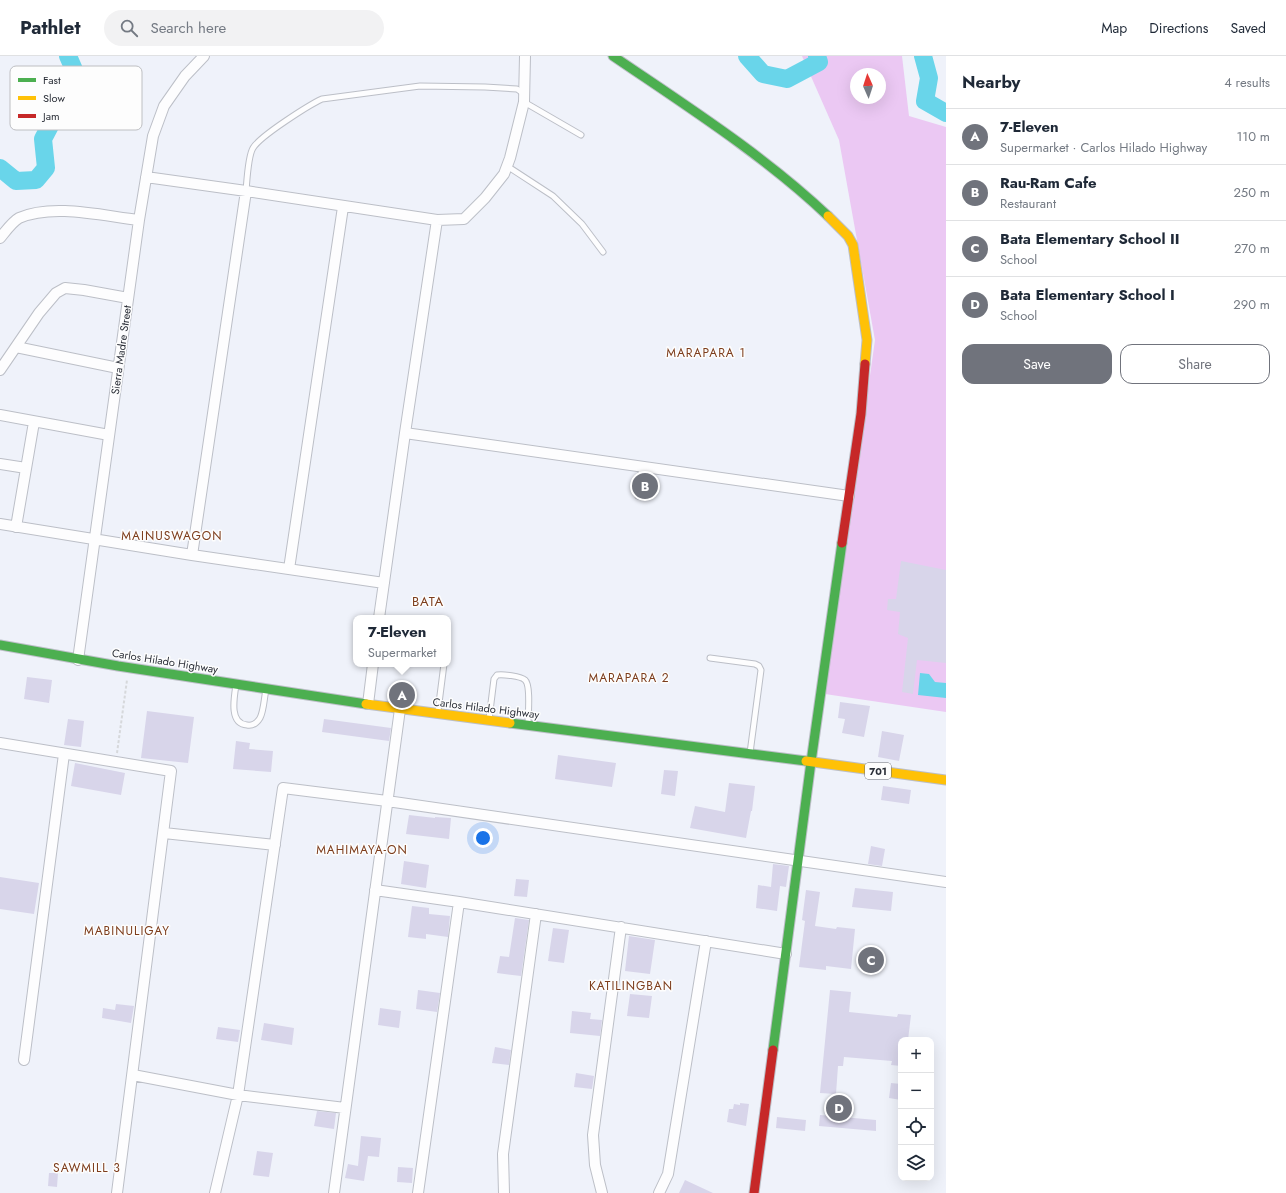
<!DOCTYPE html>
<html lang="en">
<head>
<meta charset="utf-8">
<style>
	body { margin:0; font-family:Jost,sans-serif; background:#f2f2f3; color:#1f2937 }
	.controls { position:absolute; right:12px; bottom:12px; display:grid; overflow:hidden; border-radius:8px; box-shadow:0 4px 16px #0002 }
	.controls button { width:36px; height:36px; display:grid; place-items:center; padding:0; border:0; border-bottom:1px solid #e0e1e3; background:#fff; color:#1f2937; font:20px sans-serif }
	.compass { position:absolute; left:850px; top:12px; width:36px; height:36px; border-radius:50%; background:#fff; box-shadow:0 4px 16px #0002; rotate:357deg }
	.you { position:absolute; left:483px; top:782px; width:14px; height:14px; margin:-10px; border:3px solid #fff; border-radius:50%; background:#1a73e8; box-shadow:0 0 0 6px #1a73e833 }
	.badge { display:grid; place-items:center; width:26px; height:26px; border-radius:50%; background:#70737c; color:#fff; font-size:13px; font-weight:700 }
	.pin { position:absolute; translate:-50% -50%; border:2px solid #fff; box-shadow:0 1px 4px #0006 }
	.popup { position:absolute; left:353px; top:559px; width:98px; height:52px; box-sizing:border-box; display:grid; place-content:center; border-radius:8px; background:#fff; filter:drop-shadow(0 1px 3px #0005); font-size:13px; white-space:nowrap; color:#747a83 }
	.popup b { font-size:15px; color:#1f2937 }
	.popup::after { content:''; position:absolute; left:50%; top:100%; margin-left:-8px; border:8px solid transparent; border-top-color:#fff }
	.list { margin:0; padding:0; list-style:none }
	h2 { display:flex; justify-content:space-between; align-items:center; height:52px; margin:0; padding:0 16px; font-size:17px }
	h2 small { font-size:13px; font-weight:400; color:#747a83 }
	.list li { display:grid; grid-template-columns:26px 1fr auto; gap:12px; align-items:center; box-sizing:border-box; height:56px; padding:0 16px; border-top:1px solid #e0e1e3 }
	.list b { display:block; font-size:15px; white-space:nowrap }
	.list p { margin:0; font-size:13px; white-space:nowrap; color:#747a83 }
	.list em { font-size:13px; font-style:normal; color:#747a83 }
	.actions { display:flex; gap:8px; padding:12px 16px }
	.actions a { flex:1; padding:9px 0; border:1px solid #70737c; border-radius:12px; text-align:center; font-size:14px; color:#70737c }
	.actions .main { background:#70737c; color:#fff }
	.icon { flex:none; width:22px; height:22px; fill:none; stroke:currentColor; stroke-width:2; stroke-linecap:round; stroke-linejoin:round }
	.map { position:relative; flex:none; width:946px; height:1137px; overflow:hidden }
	header { display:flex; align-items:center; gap:24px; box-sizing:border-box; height:56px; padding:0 20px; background:#fff; border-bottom:1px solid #e0e1e3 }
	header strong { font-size:19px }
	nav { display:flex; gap:22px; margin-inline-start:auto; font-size:14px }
	.search { width:280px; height:36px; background:#f2f2f3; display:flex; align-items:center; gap:10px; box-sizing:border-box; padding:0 14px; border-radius:22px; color:#747a83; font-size:15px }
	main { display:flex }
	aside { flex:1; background:#fff }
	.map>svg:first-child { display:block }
</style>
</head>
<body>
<header>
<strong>Pathlet</strong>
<div class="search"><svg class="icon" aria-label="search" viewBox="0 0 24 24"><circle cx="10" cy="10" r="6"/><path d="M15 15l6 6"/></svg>Search here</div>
<nav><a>Map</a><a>Directions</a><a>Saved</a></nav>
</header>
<main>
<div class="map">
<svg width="946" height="1137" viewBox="0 0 946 1137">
	<rect width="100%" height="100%" fill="#eff2fa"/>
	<path fill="#ebc8f3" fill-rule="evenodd" d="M802,0H902L909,60L946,71V656L825,638L875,284L839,84ZM856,18H880V42H856Z"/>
	<path fill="#69d5ea" d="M920,617L929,618L935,626L946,627V642L918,639Z"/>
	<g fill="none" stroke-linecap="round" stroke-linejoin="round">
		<path stroke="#69d5ea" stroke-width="18" d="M747,0L763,18L787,23L819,6L817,0
			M923,0L929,22L925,45L946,57
			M0,112L16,125L36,124L46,112L43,83L53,64L67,65L75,61L73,52L80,39L78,23L68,0"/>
	</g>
	<path fill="#d8d5ea" d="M901,505L946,514V607L917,604L913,638L902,636L908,582L898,578L900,556L887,554L888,543H896Z
		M27,621L52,624L49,647L24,643Z
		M840,646L870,650L864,681L842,677L845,663L838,662Z
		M147,655L194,661L188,707L141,702Z
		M68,663L84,665L81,691L64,689Z
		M324,663L391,672L389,685L322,676Z
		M882,675L904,679L899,705L878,701Z
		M236,685L250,687L249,693L273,695L271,716L233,713Z
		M558,699L616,707L612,731L555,723Z
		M75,707L125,717L121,739L71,730Z
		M664,714L678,715L675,740L661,738Z
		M729,727L755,730L752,755H751L746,782L690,772L695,750L725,756Z
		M883,730L911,734L909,748L881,744Z
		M409,759L435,762V761L451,762L449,783L406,778Z
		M871,790L885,793L882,810L868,808Z
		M404,805L429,809L426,832L401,828Z
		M773,808L789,810L786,831L780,830L777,855L756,852L758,829L771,831Z
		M0,821L39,827L34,858L0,853Z
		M516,823L529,824L527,841L514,840Z
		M855,832L893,836L891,855L852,851Z
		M806,834L820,836L815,870L836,873L837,871L855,873L851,913L826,910V914L799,911L805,865L802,864Z
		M412,850L429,852V858L450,860L448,881L426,878V883L408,881Z
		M515,862L529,864L521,920L497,917L500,900L509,901Z
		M553,872L569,874L564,907L548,905Z
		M629,880L655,884L650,918L625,915Z
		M418,934L440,937L437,956L416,953Z
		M830,934L851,936L849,956L897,961L898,958L911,959L908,984H901V1010L891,1009L892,1005L844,1001L843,1010H838L836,1038L820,1037Z
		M630,938L652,940L649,962L627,960Z
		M116,948L134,950L131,967L102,962L103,952L115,954Z
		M380,952L401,955L399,972L378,969Z
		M572,955L591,957L590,963L602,964L600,980L570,977Z
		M264,967L294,972L292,989L261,984Z
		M218,971L240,974L238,986L216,983Z
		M495,991L511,994L509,1009L492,1007Z
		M576,1017L594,1020L592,1033L574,1031Z
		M891,1027L901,1028V1044L889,1042Z
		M740,1047L749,1048L746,1070L727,1066L729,1053H733L734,1048L740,1049Z
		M317,1055L336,1057L334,1073L314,1070Z
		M820,1059L876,1064V1075L819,1070Z
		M777,1061L806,1064L805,1075L776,1072Z
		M361,1080L381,1082L379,1101L368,1100L364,1125L345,1122L348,1108L358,1110Z
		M257,1095L273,1097L269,1121L253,1119Z
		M398,1111L413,1112L412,1127L397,1126Z
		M49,1117H58L57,1131L48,1130Z
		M685,1124L713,1137H679Z"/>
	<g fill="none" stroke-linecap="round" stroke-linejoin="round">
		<defs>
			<path id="lane" d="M524,46L581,79
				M507,110L553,140L582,168L603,196
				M246,135C247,124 248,100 253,92C260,80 309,49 322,43L420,30L485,31L517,33L524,38
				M638,440L642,411
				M710,602L755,608L759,610L761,614L750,697
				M236,629C234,642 229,668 247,669C253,670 257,667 260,662C264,654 264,642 266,634
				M438,655L444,608
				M489,663L494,623L497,619C502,618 521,620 525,624C531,629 528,660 528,668"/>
			<path id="street" d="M146,121L246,135L437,164L464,163L485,142L504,118L510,102L524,46L525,0
				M0,182C5,176 12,166 19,162C53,147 103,160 139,164
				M16,291L118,312
				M0,314L39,257L56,237L65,232L84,234L128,242
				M0,359L109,379
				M405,377L849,440
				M0,408L26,412
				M0,468L192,499L384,527
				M16,471L34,366
				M192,499L246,135
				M289,513L343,151
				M379,562L405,377L437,164
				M78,604L139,164L153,80L164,50L185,20L204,0
				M368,648L373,608
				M0,687L171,715L117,1137
				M164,777L275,789
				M375,834L459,846L786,898
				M24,1004L64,698
				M133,1019L238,1039L345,1052
				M215,1137L238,1039L283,732L387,745L946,826
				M334,1137L400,653
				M418,1137L459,846
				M504,1137L503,1098L536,858
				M602,1137L595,1109L593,1079L621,871
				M659,1137L668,1118L706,885"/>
			<path id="fast" d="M613,0C685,49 765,100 828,160
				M0,589L118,610L366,648
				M510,667L806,705
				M773,994L811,706L842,487"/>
			<path id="slow" d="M828,160L848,180L853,189L867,284L865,308
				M366,648L510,667
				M806,705L946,724"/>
			<path id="jam" d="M842,487L861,358L865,308
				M754,1137L773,994"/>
		</defs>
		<use href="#lane" stroke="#bcbfc7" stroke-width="7"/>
		<use href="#street" stroke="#bcbfc7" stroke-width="12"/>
		<use href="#fast" stroke="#bcbfc7" stroke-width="11"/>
		<use href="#slow" stroke="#bcbfc7" stroke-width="11"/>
		<use href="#jam" stroke="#bcbfc7" stroke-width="11"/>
		<path stroke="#d6d8db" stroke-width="2" stroke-dasharray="3 2" stroke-linecap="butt" d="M117,697L127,624"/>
		<use href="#lane" stroke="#fdfdfe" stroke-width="5"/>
		<use href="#street" stroke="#fdfdfe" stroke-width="10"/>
		<use href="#fast" stroke="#4caf50" stroke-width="9"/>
		<use href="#slow" stroke="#ffc107" stroke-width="9"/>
		<use href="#jam" stroke="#c62828" stroke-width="9"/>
	</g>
	<g text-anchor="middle" stroke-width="3" stroke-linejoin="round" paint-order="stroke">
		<rect fill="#fdfdfd" stroke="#6a6d73" stroke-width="1" x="865" y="707" width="26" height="16" rx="3"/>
		<g font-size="10" font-weight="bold" fill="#2b2f38">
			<text x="878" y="719">701</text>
		</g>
		<g font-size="11" fill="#2b2f38" stroke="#fdfdfd">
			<text transform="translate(121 294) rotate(-82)" y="4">Sierra Madre Street</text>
			<text transform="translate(165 605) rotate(9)" y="4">Carlos Hilado Highway</text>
			<text transform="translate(486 652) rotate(7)" y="4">Carlos Hilado Highway</text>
		</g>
		<g font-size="12" letter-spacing="1" fill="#7d3d1c" stroke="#fdfdfd">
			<text x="706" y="301">MARAPARA 1</text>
			<text x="172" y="484">MAINUSWAGON</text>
			<text x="629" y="626">MARAPARA 2</text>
			<text x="362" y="798">MAHIMAYA-ON</text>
			<text x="127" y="879">MABINULIGAY</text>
			<text x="631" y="934">KATILINGBAN</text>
			<text x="87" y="1116">SAWMILL 3</text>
		</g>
		<g font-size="13" letter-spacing="1" fill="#7d3d1c" stroke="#fdfdfd">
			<text x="428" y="550">BATA</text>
		</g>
	</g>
	<rect x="10" y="10" width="132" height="64" rx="6" fill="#fdfdfd" stroke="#bebfc2" stroke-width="1"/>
	<rect x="18" y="22" width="18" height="4" fill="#4caf50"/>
	<rect x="18" y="40" width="18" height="4" fill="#ffc107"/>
	<rect x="18" y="58" width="18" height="4" fill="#c62828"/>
	<g font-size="11" fill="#2b2f38">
		<text x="43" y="28">Fast</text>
		<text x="43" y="46">Slow</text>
		<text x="43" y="64">Jam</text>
	</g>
</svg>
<div class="controls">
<button>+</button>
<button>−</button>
<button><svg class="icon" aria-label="locate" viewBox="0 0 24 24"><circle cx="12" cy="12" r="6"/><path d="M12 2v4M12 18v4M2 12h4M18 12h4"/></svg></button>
<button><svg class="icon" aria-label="layers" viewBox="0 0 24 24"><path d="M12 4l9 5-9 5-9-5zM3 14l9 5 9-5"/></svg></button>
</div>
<svg class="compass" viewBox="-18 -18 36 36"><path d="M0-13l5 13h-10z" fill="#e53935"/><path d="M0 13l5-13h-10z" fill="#747a83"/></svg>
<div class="you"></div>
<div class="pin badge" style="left:402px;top:639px">A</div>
<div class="popup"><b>7-Eleven</b>Supermarket</div>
<div class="pin badge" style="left:645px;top:430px">B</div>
<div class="pin badge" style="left:871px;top:904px">C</div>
<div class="pin badge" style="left:839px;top:1052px">D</div>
</div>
<aside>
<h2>Nearby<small>4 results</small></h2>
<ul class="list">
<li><span class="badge">A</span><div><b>7-Eleven</b><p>Supermarket · Carlos Hilado Highway</p></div><em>110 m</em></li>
<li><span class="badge">B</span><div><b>Rau-Ram Cafe</b><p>Restaurant</p></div><em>250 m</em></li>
<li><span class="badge">C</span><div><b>Bata Elementary School II</b><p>School</p></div><em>270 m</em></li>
<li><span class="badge">D</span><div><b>Bata Elementary School I</b><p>School</p></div><em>290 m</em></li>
</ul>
<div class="actions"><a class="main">Save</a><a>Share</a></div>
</aside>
</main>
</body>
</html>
